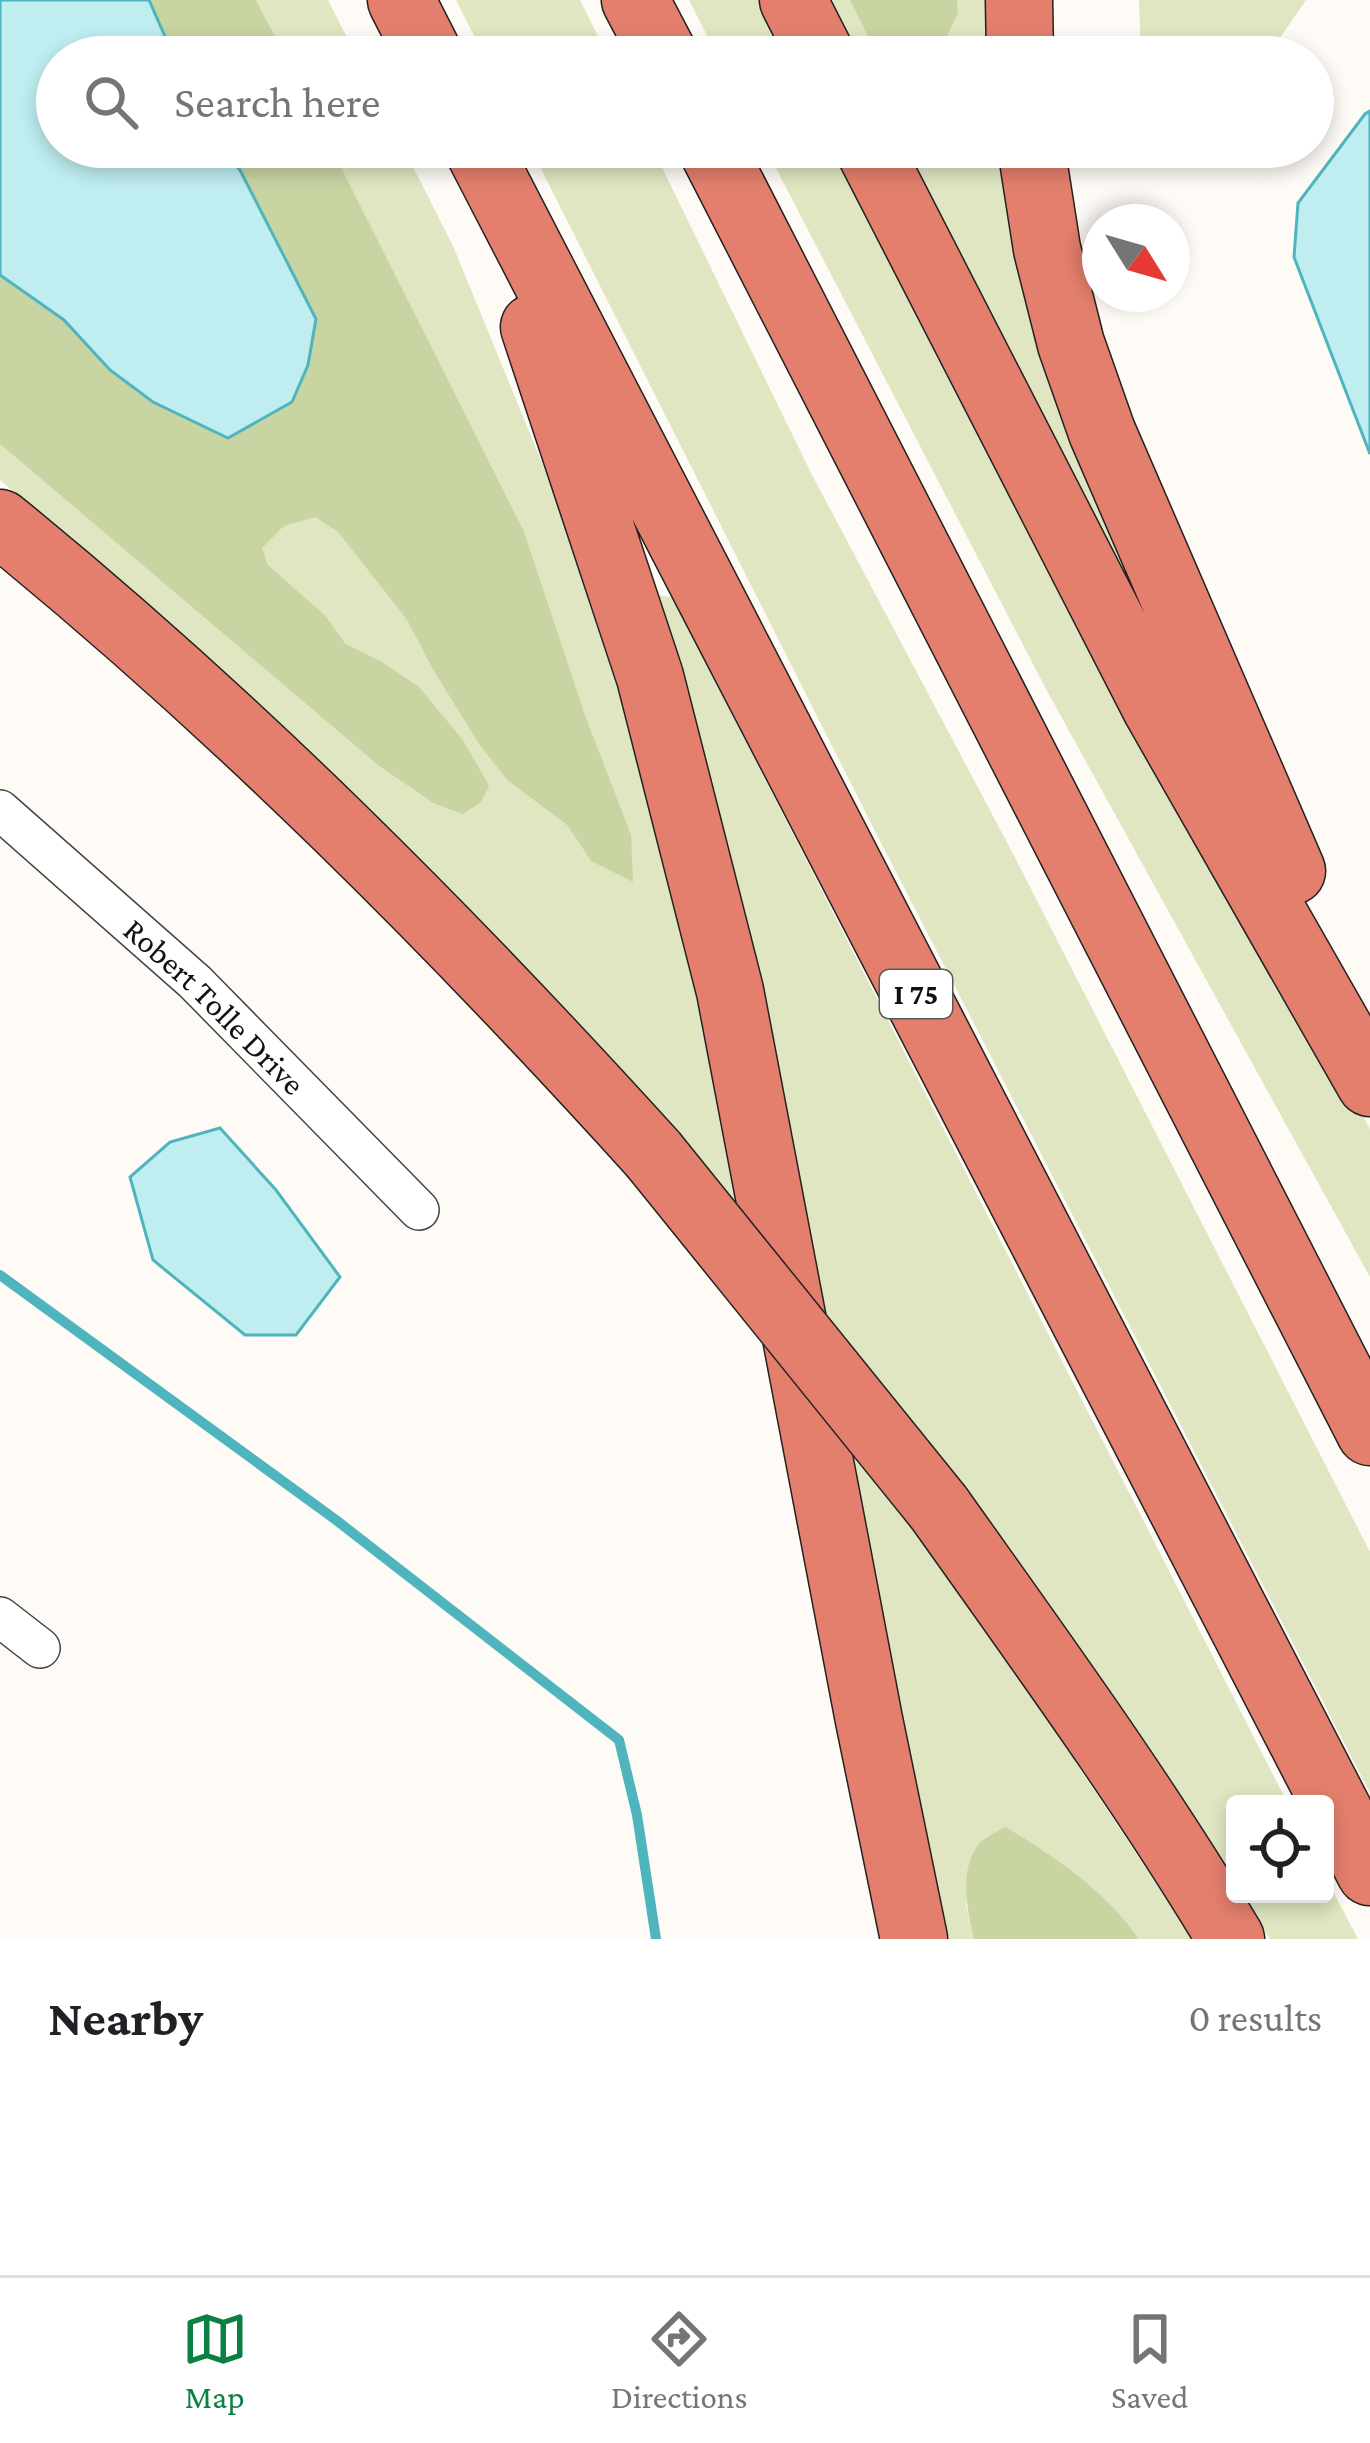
<!DOCTYPE html>
<html lang="en">
<head>
<meta charset="utf-8">
<style>
	body { margin:0; font-family:"Crimson Pro",serif; background:#f6f6f6; color:#202124 }
	.controls { position:absolute; right:36px; bottom:36px; display:grid; overflow:hidden; border-radius:12px; box-shadow:0 6px 18px #0003 }
	.controls button { width:108px; height:108px; display:grid; place-items:center; padding:0; border:0; border-bottom:3px solid #e0e0e0; background:#fff; color:#202124; font:60px sans-serif }
	.compass { position:absolute; left:1082px; top:204px; width:108px; height:108px; border-radius:50%; background:#fff; box-shadow:0 6px 18px #0003; rotate:127deg }
	.list { margin:0; padding:0; list-style:none }
	h2 { display:flex; justify-content:space-between; align-items:center; height:156px; margin:0; padding:0 48px; font-size:51px }
	h2 small { font-size:39px; font-weight:400; color:#757577 }
	.icon { flex:none; width:66px; height:66px; fill:none; stroke:currentColor; stroke-width:2; stroke-linecap:round; stroke-linejoin:round }
	.map { position:relative; flex:none; width:1370px; height:1939px; overflow:hidden }
	.search { position:absolute; background:#fff; box-shadow:0 6px 18px #0003; left:36px; right:36px; top:36px; height:132px; display:flex; align-items:center; gap:30px; box-sizing:border-box; padding:0 42px; border-radius:66px; color:#757577; font-size:45px }
	.sheet { height:336px; background:#fff }
	nav { display:flex; justify-content:space-around; align-items:center; box-sizing:border-box; height:168px; border-top:3px solid #e0e0e0; background:#fff; font-size:33px; color:#757577 }
	nav a { display:grid; justify-items:center; gap:6px }
	nav .on { color:#0b8043 }
	.map>svg:first-child { display:block }
</style>
</head>
<body>
<div class="map">
<svg width="1370" height="1939" viewBox="0 0 1370 1939">
	<rect width="100%" height="100%" fill="#fefaf5"/>
	<path fill="#dfe6c1" d="M256,0H328L357,57H286Z
		M456,0H580L608,57H485Z
		M689,0H781L810,57H718Z
		M817,0H850L878,57H845Z
		M957,0H1006L1008,57H937L958,13Z
		M1139,0H1306L1267,57H1141Z
		M331,147H403L453,246L581,558L692,936L742,1210C520,937 266,707 0,480V444L379,766L433,803L379,660L346,644L325,615L268,565L261,547L284,526L315,516L338,532L407,620L431,666L508,781L567,825L591,861L631,834L585,715L524,531Z
		M530,147H652L811,473L1010,848L1370,1552V1793L876,833Z
		M765,147H856L1370,1129V1277L1046,689Z
		M891,147H1018L1253,816Z
		M656,595L672,597L1288,1804H1235V1883C1142,1738 1044,1597 941,1459L984,1625L1193,1939H1139C1107,1892 1054,1856 1006,1827L966,1904L974,1939H938Z
		M1325,1876L1358,1939H1270L1242,1894H1325Z"/>
	<path fill="#c8d5a2" d="M149,0H256L286,57H174Z
		M850,0H957L958,13L937,57H878Z
		M220,147H331L524,531L585,715L631,834L633,882L591,861L567,825L508,781L479,744L431,666L407,620L338,532L315,517L284,526L262,548L268,565L325,615L346,644L379,660L419,687L463,740L489,786L481,802L463,814L433,803L379,766L0,444V275L64,320L110,370L152,402L227,438L259,419L289,264L240,170Z
		M1006,1827C1054,1856 1107,1892 1139,1939H974C967,1909 958,1869 980,1843C986,1837 998,1831 1006,1827Z"/>
	<path fill="#bfedf0" stroke="#4eb5bf" stroke-width="3" d="M0,0H149L174,57H57V147H220L240,170L316,319L308,365L292,402L228,438L153,402L110,370L64,320L0,275Z
		M1370,111V454L1294,257L1298,203L1365,114Z
		M220,1128L276,1190L340,1277L296,1335H245L153,1260L130,1177L170,1142Z"/>
	<g fill="none" stroke-linecap="round" stroke-linejoin="round">
		<path stroke="#4eb5bf" stroke-width="10" d="M0,1275L336,1520L619,1740L637,1815L656,1939"/>
		<defs>
			<g id="minor">
				<path id="s1" d="M0,810L195,982L419,1210"/>
				<path d="M0,1617L40,1648"/>
			</g>
			<path id="motorway" d="M401,0L430,57
				M635,0L665,57
				M793,0L822,57
				M1019,0L1020,57
				M477,147L1370,1872
				M711,147L1370,1432
				M868,147L1156,708L1370,1083
				M1031,147L1047,249L1071,344L1102,432L1292,871
				M534,327L650,677L730,991L869,1720L914,1939
				M0,523C236,715 449,929 653,1154
				M939,1508C1039,1649 1142,1790 1231,1939"/>
		</defs>
		<use href="#minor" stroke="#444" stroke-width="42"/>
		<use href="#motorway" stroke="#222" stroke-width="69"/>
		<use href="#minor" stroke="#fff" stroke-width="39"/>
		<use href="#motorway" stroke="#e47f6d" stroke-width="66"/>
		<defs>
			<path id="motorway-bridge" d="M653,1154L939,1508"/>
		</defs>
		<use href="#motorway-bridge" stroke="#222" stroke-width="69" stroke-linecap="butt"/>
		<use href="#motorway-bridge" stroke="#e47f6d" stroke-width="66"/>
	</g>
	<g text-anchor="middle" stroke-width="12" stroke-linejoin="round" paint-order="stroke">
		<rect fill="#fff" stroke="#585858" stroke-width="3" x="880" y="970" width="72" height="48" rx="9"/>
		<g font-size="30" font-weight="bold" fill="#111">
			<text x="916" y="1004">I 75</text>
		</g>
		<g font-size="33" fill="#111" stroke="#fff">
			<text dy="12" stroke="none"><textPath href="#s1" startOffset="291">Robert Tolle Drive</textPath></text>
		</g>
	</g>
</svg>
<div class="controls">
<button><svg class="icon" aria-label="locate" viewBox="0 0 24 24"><circle cx="12" cy="12" r="6"/><path d="M12 2v4M12 18v4M2 12h4M18 12h4"/></svg></button>
</div>
<svg class="compass" viewBox="-18 -18 36 36"><path d="M0-13l5 13h-10z" fill="#e53935"/><path d="M0 13l5-13h-10z" fill="#757577"/></svg>
<div class="search"><svg class="icon" aria-label="search" viewBox="0 0 24 24"><circle cx="10" cy="10" r="6"/><path d="M15 15l6 6"/></svg>Search here</div>
</div>
<section class="sheet">
<h2>Nearby<small>0 results</small></h2>
<ul class="list">
</ul>
</section>
<nav>
<a class="on"><svg class="icon" aria-label="map" viewBox="0 0 24 24"><path d="M3 6l6-2 6 2 6-2v14l-6 2-6-2-6 2zM9 4v14M15 6v14"/></svg>Map</a>
<a><svg class="icon" aria-label="directions" viewBox="0 0 24 24"><path d="M12 3l9 9-9 9-9-9zM9 14v-3h6M13 9l2 2-2 2"/></svg>Directions</a>
<a><svg class="icon" aria-label="saved" viewBox="0 0 24 24"><path d="M7 4h10v16l-5-4-5 4z"/></svg>Saved</a>
</nav>
</body>
</html>
